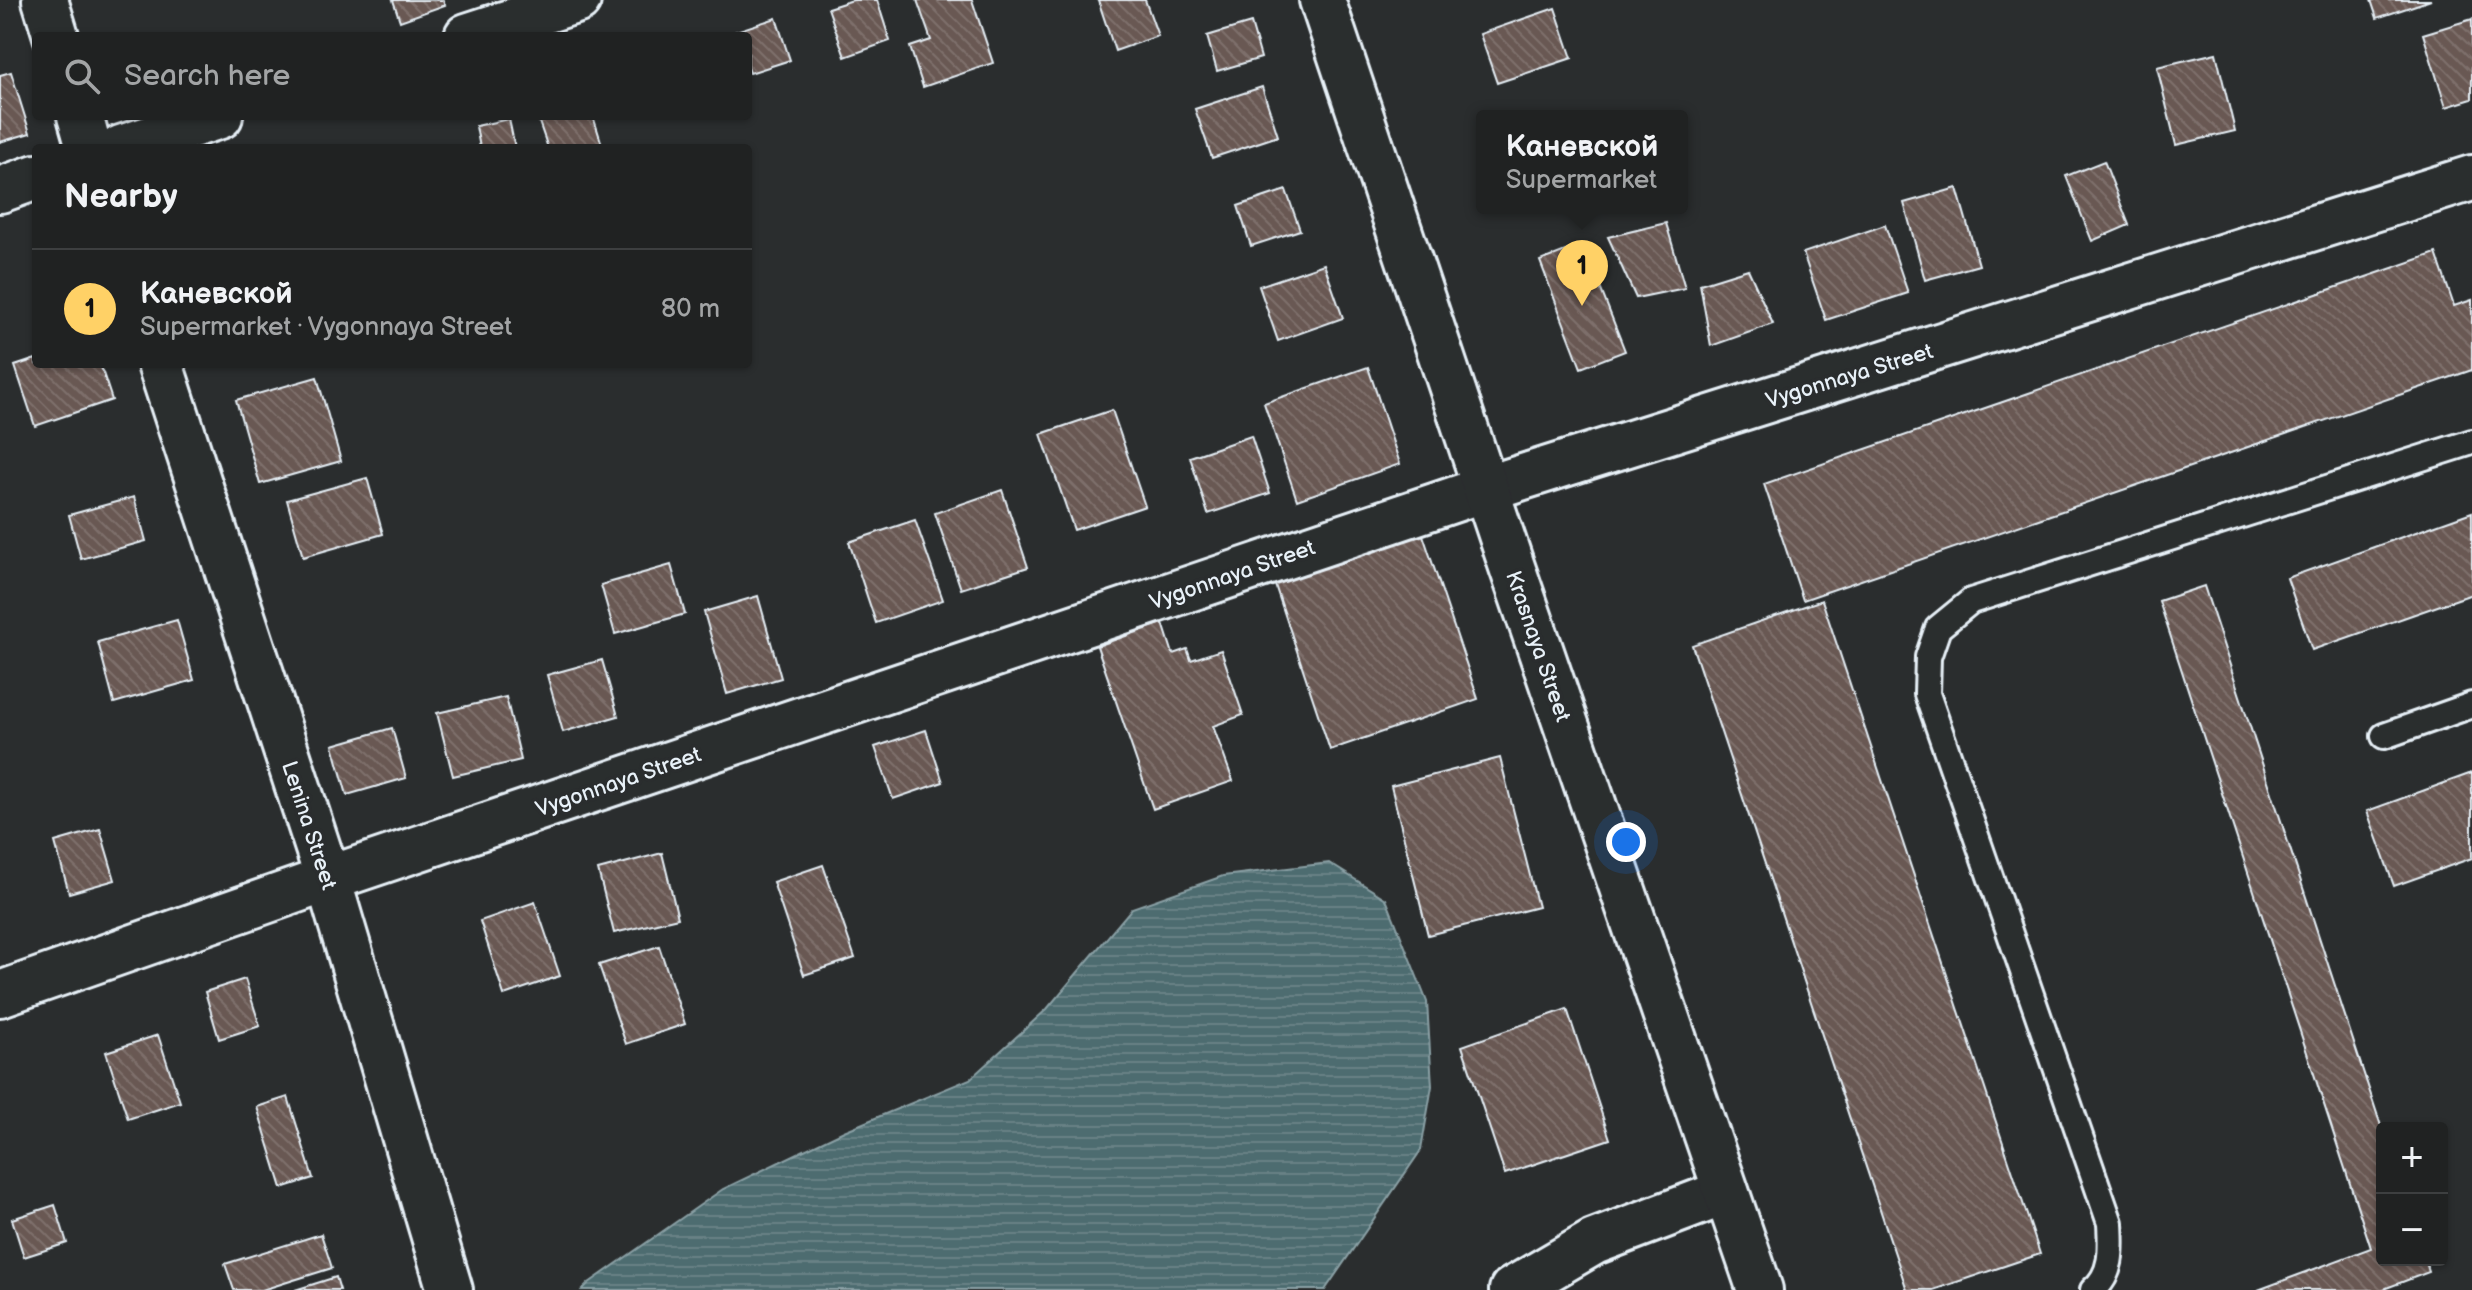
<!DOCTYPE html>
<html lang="en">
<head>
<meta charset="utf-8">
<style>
	body { margin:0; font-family:"Balsamiq Sans",sans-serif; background:#282a2a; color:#f1f3f6 }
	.controls { position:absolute; right:24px; bottom:24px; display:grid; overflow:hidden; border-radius:8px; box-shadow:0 2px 6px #0004 }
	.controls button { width:72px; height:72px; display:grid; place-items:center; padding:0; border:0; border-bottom:2px solid #3d3f40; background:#202222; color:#f1f3f6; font:40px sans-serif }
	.you { position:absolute; left:1626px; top:842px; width:28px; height:28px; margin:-20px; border:6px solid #fff; border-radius:50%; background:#1a73e8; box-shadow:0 0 0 12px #1a73e833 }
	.badge { display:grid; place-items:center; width:52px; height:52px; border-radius:50%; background:#ffd166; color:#111; font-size:26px; font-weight:700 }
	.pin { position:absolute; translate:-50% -66px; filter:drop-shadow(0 2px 4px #0008) }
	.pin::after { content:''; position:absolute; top:42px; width:28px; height:24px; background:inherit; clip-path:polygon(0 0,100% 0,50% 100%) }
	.popup { position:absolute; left:1476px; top:110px; width:212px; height:104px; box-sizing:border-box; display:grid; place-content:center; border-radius:8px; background:#202222; filter:drop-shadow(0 2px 6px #0005); font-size:26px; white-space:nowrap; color:#a2a4a5 }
	.popup b { font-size:30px; color:#f1f3f6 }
	.popup::after { content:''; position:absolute; left:50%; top:100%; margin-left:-16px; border:16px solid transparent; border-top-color:#202222 }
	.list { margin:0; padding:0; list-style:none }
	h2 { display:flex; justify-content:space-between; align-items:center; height:104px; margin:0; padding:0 32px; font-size:34px }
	h2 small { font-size:26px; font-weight:400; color:#a2a4a5 }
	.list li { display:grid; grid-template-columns:52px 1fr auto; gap:24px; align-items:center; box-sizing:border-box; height:120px; padding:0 32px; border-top:2px solid #3d3f40 }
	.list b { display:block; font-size:30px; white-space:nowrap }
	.list p { margin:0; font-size:26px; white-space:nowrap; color:#a2a4a5 }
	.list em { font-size:26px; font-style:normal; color:#a2a4a5 }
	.icon { flex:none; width:44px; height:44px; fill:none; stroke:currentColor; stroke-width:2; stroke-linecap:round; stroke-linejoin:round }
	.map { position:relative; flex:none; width:2472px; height:1290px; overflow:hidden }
	.search { position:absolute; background:#202222; box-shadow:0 2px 6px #0004; left:32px; top:32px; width:720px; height:88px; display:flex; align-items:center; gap:20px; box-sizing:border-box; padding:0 28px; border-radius:8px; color:#a2a4a5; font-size:30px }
	.panel { position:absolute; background:#202222; box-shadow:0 2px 6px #0004; left:32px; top:144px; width:720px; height:224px; border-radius:8px }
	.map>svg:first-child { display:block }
</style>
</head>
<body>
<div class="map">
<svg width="2472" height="1290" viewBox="0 0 2472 1290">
	<defs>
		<pattern id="water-rules" width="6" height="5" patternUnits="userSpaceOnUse" patternTransform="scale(2)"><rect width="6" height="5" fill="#4d6c70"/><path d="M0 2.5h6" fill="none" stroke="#678185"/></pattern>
		<pattern id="building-back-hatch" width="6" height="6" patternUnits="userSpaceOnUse" patternTransform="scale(2)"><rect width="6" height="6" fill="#695852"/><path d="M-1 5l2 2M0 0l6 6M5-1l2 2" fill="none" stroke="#7e706c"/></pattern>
	</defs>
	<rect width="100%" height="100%" fill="#2a2d2e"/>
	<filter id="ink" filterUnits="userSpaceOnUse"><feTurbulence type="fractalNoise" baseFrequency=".0125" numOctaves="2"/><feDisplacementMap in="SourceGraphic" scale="16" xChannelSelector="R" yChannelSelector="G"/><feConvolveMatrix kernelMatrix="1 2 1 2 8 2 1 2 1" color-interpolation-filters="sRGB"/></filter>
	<g filter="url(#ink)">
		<path fill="url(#water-rules)" stroke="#8ba1a6" stroke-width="2" d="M1329,863L1386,899L1427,1002L1432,1086L1421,1150L1325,1290H582L589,1283L723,1189L844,1131L970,1079L1047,1009L1132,908L1223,876Z"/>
		<path fill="url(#building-back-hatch)" stroke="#e8f1f8" stroke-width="2" d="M393,0H443L445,5L400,21Z
			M853,0H877L890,41L845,57L828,8Z
			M917,0H972L993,63L923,87L910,47L931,40Z
			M1098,0H1145L1158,36L1115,51Z
			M2371,0H2431L2377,18Z
			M1555,8L1572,58L1497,83L1480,34Z
			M776,18L790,60L750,73L748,67V36H738L736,31Z
			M2472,19V99L2446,107L2423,34Z
			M1251,23L1261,58L1217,71L1207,36Z
			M2216,53L2235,131L2176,145L2157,67Z
			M11,72L30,133L0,142V75Z
			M1262,87L1278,136L1212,158L1195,109Z
			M537,116H593L603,148H548Z
			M509,119L515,148H480L476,126Z
			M2104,161L2129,225L2092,241L2066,176Z
			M1957,188L1979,265L1925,280L1904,203Z
			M1286,190L1300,230L1251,246L1238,206Z
			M1666,223L1685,288L1636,298L1608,237Z
			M1885,225L1908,293L1826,320L1803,253Z
			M1583,244L1625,351L1581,368L1540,261Z
			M2436,253L2454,306L2472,300V370L1803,600L1764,484Z
			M1324,264L1343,318L1278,341L1259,286Z
			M1748,269L1773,324L1711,346L1700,284Z
			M36,359V364H100L112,400L35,426L15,366Z
			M1368,367L1400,464L1297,500L1264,403Z
			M317,377L341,461L260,484L236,400Z
			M1112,410L1145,506L1074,530L1041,434Z
			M1251,436L1270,493L1208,514L1190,457Z
			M367,478L383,534L303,557L287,500Z
			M1002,490L1028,567L961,589L935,513Z
			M134,497L146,541L81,559L69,515Z
			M2472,512V594L2312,650L2287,578Z
			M915,520L943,600L876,623L849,542Z
			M1422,532L1478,699L1330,750L1274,582Z
			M671,565L685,614L615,634L601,585Z
			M2204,586L2382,1129V1260H2425L2429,1272L2381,1290H2258L2371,1248L2159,601Z
			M758,596L781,678L727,694L704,612Z
			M1822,600L2040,1254L1933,1290H1907L1692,645Z
			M177,620L194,680L114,703L98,642Z
			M1163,623L1173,654L1187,649L1191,660L1221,650L1243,715L1213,726L1233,781L1153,809L1097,646Z
			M602,660L618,716L563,732L547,675Z
			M506,697L521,760L453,776L437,713Z
			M392,728L406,778L347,795L333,745Z
			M926,730L943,782L893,799L875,747Z
			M1500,758L1538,907L1428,935L1391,786Z
			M2472,773V858L2394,886L2367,811Z
			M100,829L115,880L69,893L55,842Z
			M662,853L678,918L614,933L598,870Z
			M823,865L855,958L804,975L773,882Z
			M535,902L560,976L504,995L480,921Z
			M659,946L685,1024L626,1044L599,965Z
			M245,979L260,1026L219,1039L205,992Z
			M1567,1009L1610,1139L1505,1174L1462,1046Z
			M158,1035L180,1102L128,1119L106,1052Z
			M288,1097L313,1178L282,1188L257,1107Z
			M55,1205L67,1243L24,1257L12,1219Z
			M321,1234L332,1268L262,1290H234L225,1264Z
			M336,1277L340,1290H295Z"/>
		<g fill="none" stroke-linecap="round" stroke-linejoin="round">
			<defs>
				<path id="service" d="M2384,736L2472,705
					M2093,1290C2114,1273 2111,1246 2110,1223L1927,694L1928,657L1938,628L1971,601L2472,442"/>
				<path id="minor" d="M45,0L56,36
					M467,36L578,0
					M80,116L89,148
					M121,148L220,116
					M0,190L36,177
					M160,364L328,879L450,1290
					M0,994L328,879L1485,489L2472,178
					M1512,1290L1594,1242L1726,1192"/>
				<path id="secondary" d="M1322,0L1512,567L1760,1290"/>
			</defs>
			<use href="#service" stroke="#e8f1f8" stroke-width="30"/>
			<use href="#minor" stroke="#e8f1f8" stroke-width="50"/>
			<use href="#secondary" stroke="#e8f1f8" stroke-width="50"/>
			<use href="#service" stroke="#2a2d2e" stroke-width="24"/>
			<use href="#minor" stroke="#2a2d2e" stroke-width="44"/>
			<use href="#secondary" stroke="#2a2d2e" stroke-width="44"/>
		</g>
	</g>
	<g text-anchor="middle" stroke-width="7" stroke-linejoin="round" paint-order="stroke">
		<g font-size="22" fill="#e8f1f8" stroke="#2a2d2e">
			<text transform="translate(1849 375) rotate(-17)" y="8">Vygonnaya Street</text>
			<text transform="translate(1232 574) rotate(-19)" y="8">Vygonnaya Street</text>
			<text transform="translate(1539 646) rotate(71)" y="8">Krasnaya Street</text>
			<text transform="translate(618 781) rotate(-19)" y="8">Vygonnaya Street</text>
			<text transform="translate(310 825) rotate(72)" y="8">Lenina Street</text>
		</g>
	</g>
</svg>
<div class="controls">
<button>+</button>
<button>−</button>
</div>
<div class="you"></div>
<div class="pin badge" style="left:1582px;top:306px">1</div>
<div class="popup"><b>Каневской</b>Supermarket</div>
<div class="search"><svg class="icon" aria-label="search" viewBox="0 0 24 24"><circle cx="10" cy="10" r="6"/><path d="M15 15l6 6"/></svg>Search here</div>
<section class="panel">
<h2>Nearby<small></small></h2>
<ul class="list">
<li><span class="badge">1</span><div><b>Каневской</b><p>Supermarket · Vygonnaya Street</p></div><em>80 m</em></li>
</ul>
</section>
</div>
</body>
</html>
